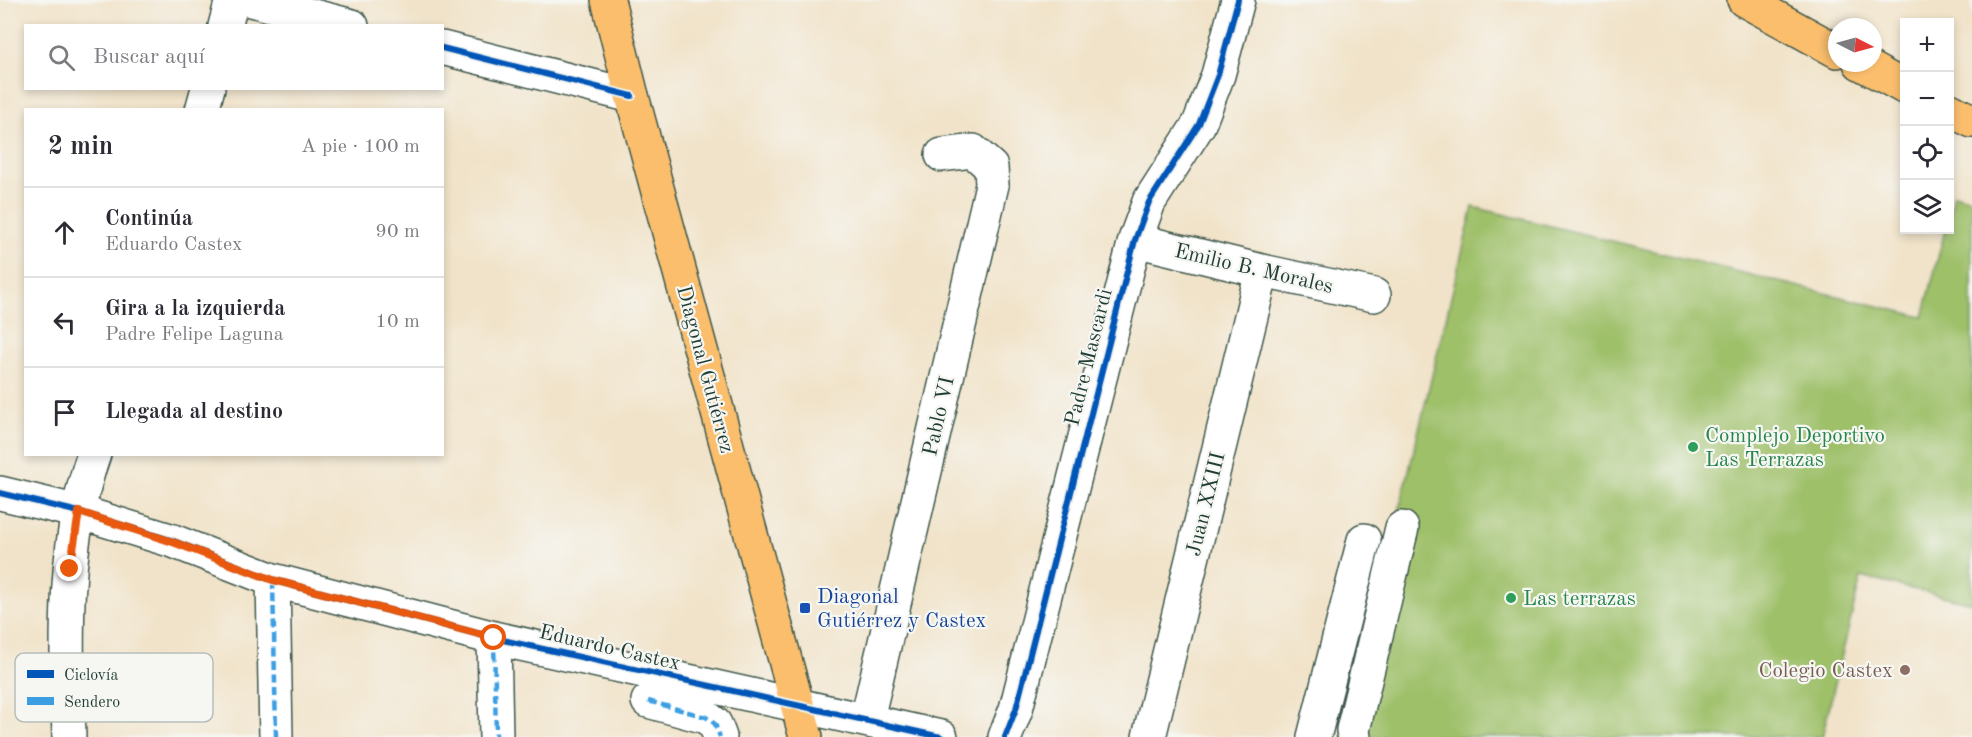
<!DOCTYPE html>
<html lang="es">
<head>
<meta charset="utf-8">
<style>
	body { margin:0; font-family:"Old Standard TT",serif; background:#f7f7f7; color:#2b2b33 }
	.controls { position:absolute; right:18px; top:18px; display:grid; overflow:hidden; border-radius:0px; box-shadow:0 3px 9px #0003 }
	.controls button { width:54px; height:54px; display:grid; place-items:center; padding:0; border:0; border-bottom:2px solid #e1e1e2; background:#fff; color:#2b2b33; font:30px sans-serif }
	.compass { position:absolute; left:1828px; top:18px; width:54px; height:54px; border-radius:50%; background:#fff; box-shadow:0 3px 9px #0003; rotate:96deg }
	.stop { position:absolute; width:18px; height:18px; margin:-14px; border:4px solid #ea580c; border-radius:50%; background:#fff }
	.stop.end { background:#ea580c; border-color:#fff; box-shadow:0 2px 6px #0008 }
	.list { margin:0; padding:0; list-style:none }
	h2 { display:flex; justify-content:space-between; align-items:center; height:78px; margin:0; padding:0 24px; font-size:26px }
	h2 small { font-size:20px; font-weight:400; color:#7c7c81 }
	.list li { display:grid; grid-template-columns:39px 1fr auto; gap:18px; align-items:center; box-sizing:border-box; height:90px; padding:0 24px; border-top:2px solid #e1e1e2 }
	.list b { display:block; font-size:22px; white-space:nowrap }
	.list p { margin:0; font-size:20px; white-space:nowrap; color:#7c7c81 }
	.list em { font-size:20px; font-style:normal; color:#7c7c81 }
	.icon { flex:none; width:33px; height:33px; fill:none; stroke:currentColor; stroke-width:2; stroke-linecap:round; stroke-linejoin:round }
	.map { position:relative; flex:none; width:1972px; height:737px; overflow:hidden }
	.search { position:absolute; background:#fff; box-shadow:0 3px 9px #0003; left:24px; top:24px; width:420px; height:66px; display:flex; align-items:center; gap:15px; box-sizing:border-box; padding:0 21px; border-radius:0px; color:#7c7c81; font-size:22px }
	.panel { position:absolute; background:#fff; box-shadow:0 3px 9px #0003; left:24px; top:108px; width:420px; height:348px; border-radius:0px }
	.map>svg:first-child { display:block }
</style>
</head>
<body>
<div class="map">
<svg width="1972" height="737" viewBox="0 0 1972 737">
	<rect width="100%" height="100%" fill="#f6f6f2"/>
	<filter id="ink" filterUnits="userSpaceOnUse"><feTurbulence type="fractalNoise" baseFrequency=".0167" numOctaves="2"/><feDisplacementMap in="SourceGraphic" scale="12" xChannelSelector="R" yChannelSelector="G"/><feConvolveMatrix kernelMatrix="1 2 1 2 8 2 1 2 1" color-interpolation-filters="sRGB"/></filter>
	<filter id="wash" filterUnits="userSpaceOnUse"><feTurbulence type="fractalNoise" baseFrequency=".008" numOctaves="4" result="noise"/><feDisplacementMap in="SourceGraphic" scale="24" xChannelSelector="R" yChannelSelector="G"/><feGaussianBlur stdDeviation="1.35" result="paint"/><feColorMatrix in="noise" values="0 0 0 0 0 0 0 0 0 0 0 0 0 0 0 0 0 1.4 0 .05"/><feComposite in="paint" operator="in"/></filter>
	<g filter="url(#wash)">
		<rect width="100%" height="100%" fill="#f1e3c9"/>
		<path fill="#9ec069" stroke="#5e7e4e" stroke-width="1.5" d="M1954,194L1972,199V603L1861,577L1822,737H1344L1473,207L1923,317L1945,230H1950V213Z"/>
	</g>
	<g filter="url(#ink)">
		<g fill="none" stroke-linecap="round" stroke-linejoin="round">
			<defs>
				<path id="minor" d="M251,0L352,26
					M225,26L232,0
					M442,48L632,96
					M202,110L208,88
					M1135,240L1262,271L1374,295
					M0,493L79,512L173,541L273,580L494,638L941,737
					M273,580L276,737
					M494,638L496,737
					M648,701L706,717L715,724L720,737
					M867,719L992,185L991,167L973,151L942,155
					M69,737C66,644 62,543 94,454
					M1005,737L1016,709L1135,240L1149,202L1199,124L1218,75L1238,0
					M1149,737L1262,271
					M1314,737L1364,540
					M1354,737L1353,730L1402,528"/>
				<path id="major" d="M608,0L632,96L806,737
					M1744,0L1837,51
					M1860,63L1904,87
					M1950,110L1972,121"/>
			</defs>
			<use href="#minor" stroke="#3e564a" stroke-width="36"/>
			<use href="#major" stroke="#3e564a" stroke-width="36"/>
			<use href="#minor" stroke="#fff" stroke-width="33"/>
			<use href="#major" stroke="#fabe6d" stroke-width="33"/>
			<path stroke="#3c9ee2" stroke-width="4.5" stroke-dasharray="9 4.5" stroke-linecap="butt" d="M273,580L276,737
				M494,638L496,737
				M648,701L706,717L715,724L720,737"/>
			<defs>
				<path id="cycleway" d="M442,48L632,96
					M0,493L79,512L173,541L273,580L494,638L941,737
					M1005,737L1016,709L1135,240L1149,202L1199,124L1218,75L1238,0"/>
			</defs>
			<use href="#cycleway" stroke="#f6f6f2" stroke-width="10"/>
			<use href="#cycleway" stroke="#0057b8" stroke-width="6"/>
		</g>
	</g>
	<g fill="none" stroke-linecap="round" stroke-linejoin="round" filter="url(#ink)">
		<path stroke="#ea580c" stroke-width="8" d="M70,569L79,512L173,542L273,580L494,638"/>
	</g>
	<g fill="#2e9e5b" stroke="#f6f6f2" stroke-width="2">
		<circle cx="1693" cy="447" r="6"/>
		<circle cx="1511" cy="598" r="6"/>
	</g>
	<rect fill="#1a4fb4" stroke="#f6f6f2" stroke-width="2" x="799" y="602" width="12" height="12" rx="3"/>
	<circle fill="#8d6e63" stroke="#f6f6f2" stroke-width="2" cx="1905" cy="670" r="6"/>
	<g text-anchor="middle" stroke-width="4.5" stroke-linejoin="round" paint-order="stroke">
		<g font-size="21" fill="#1f3d34" stroke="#f6f6f2">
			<text transform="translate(1254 268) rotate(13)" y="7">Emilio B. Morales</text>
			<text transform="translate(1088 357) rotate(-76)" y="7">Padre Mascardi</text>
			<text transform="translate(706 369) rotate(75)" y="7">Diagonal Gutiérrez</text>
			<text transform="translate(938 416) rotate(-77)" y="7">Pablo VI</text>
			<text transform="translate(1205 504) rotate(-76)" y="7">Juan XXIII</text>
			<text transform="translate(610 647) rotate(13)" y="7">Eduardo Castex</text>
		</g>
		<g font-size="21" fill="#27864d" stroke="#f6f6f2" text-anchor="start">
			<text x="1705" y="442">Complejo Deportivo<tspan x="1705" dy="24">Las Terrazas</tspan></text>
			<text x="1523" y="605">Las terrazas</text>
		</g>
		<g font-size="21" fill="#164399" stroke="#f6f6f2" text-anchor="start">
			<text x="817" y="603">Diagonal<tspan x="817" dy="24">Gutiérrez y Castex</tspan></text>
		</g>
		<g font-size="21" fill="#785e54" stroke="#f6f6f2" text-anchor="end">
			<text x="1893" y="677">Colegio Castex</text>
		</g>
	</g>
	<rect x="15" y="653" width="198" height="69" rx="9" fill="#f6f6f2" stroke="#b6beb9" stroke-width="1.5"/>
	<rect x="27" y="670" width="27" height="8" fill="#0057b8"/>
	<rect x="27" y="697" width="27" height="8" fill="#3c9ee2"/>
	<g font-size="16" fill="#1f3d34">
		<text x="64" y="680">Ciclovía</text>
		<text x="64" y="707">Sendero</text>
	</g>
</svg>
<div class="controls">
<button>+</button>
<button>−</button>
<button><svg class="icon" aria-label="locate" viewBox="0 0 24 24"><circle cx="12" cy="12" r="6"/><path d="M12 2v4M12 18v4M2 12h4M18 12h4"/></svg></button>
<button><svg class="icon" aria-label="layers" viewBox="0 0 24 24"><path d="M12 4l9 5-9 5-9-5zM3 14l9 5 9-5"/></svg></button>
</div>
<svg class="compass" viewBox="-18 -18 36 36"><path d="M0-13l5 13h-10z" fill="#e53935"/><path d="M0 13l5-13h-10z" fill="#7c7c81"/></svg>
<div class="stop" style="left:494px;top:638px"></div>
<div class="stop end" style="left:70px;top:569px"></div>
<div class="search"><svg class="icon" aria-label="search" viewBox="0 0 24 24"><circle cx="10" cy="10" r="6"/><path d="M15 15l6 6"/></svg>Buscar aquí</div>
<section class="panel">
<h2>2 min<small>A pie · 100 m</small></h2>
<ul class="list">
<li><svg class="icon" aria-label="ahead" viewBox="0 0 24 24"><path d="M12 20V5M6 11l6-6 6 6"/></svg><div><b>Continúa</b><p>Eduardo Castex</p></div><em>90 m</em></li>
<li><svg class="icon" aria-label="left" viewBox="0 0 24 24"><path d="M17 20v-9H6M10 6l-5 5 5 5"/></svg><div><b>Gira a la izquierda</b><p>Padre Felipe Laguna</p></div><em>10 m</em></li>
<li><svg class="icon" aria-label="arrive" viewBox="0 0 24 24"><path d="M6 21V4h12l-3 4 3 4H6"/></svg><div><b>Llegada al destino</b></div></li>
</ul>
</section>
</div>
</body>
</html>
